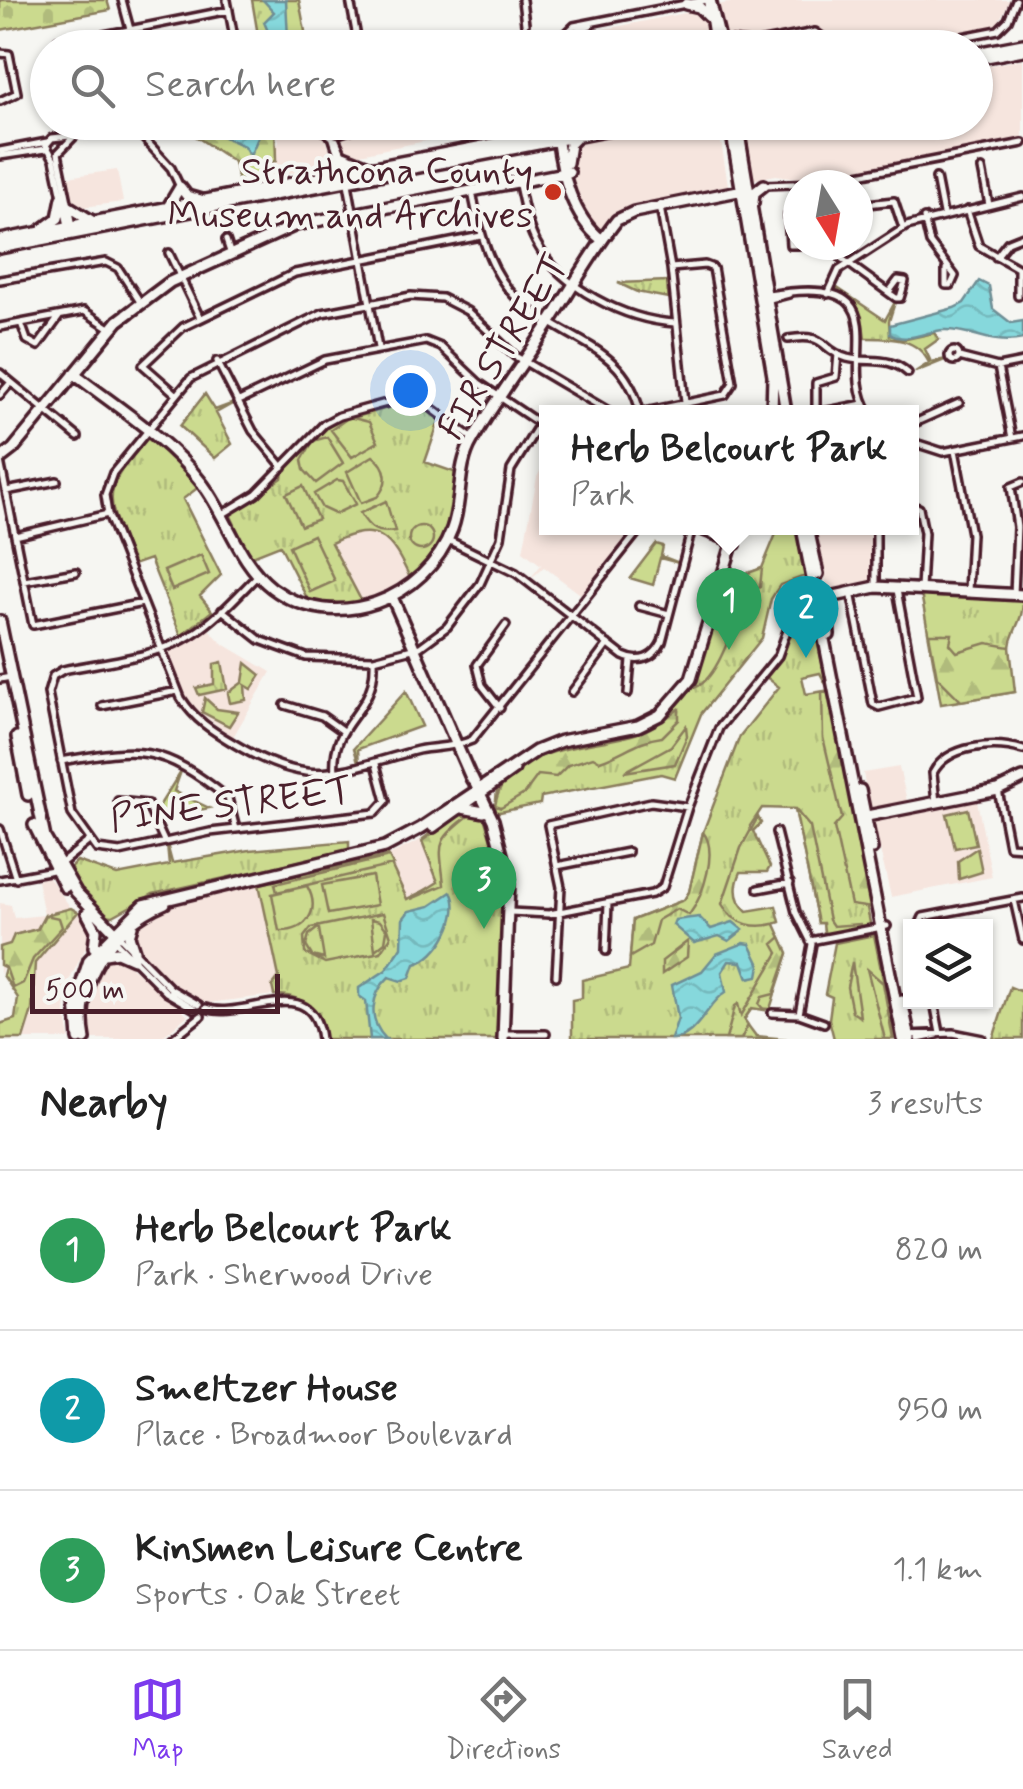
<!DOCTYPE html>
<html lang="en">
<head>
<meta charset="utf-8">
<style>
	body { margin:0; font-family:Mynerve,sans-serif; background:#f2f2f2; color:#222 }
	.controls { position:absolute; right:30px; bottom:30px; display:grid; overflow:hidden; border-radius:0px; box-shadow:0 2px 8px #0004 }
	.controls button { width:90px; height:90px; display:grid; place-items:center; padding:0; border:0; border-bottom:2px solid #e0e0e0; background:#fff; color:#222; font:50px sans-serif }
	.compass { position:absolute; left:783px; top:170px; width:90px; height:90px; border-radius:50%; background:#fff; box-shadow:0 2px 8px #0004; rotate:169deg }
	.scale { position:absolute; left:30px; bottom:25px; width:250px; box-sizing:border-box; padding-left:10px; border:5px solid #4a1f2b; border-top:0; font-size:28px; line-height:35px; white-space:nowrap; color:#4a1f2b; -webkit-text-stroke:8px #f6f6f2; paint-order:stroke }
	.you { position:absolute; left:410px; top:390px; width:35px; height:35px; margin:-25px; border:8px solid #fff; border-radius:50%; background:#1a73e8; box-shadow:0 0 0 15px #1a73e833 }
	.badge { display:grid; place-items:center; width:65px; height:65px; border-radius:50%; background:#7c3aed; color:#fff; font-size:32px; font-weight:700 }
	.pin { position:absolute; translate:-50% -82px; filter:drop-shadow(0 2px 5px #0008) }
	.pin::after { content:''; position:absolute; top:52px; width:35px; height:30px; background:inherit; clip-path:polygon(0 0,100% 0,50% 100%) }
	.popup { position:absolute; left:539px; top:405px; width:380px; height:130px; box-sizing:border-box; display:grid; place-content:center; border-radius:0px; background:#fff; filter:drop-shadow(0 2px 8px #0005); font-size:32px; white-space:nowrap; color:#767676 }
	.popup b { font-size:38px; color:#222 }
	.popup::after { content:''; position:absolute; left:50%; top:100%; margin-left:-20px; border:20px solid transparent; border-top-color:#fff }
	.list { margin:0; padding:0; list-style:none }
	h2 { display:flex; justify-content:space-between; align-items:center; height:130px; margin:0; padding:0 40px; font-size:42px }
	h2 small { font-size:32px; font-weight:400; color:#767676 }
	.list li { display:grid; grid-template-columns:65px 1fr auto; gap:30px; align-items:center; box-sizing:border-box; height:160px; padding:0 40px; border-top:2px solid #e0e0e0 }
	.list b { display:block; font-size:38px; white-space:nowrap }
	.list p { margin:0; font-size:32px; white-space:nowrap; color:#767676 }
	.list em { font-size:32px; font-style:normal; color:#767676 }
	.icon { flex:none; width:55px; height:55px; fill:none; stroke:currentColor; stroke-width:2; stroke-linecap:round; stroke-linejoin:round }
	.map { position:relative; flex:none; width:1023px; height:1039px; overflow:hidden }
	.search { position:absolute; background:#fff; box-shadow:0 2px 8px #0004; left:30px; right:30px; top:30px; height:110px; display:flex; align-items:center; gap:25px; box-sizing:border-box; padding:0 35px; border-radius:55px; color:#767676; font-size:38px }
	.sheet { height:610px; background:#fff }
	nav { display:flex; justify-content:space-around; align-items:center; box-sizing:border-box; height:140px; border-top:2px solid #e0e0e0; background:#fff; font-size:28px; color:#767676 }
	nav a { display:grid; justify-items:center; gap:5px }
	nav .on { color:#7c3aed }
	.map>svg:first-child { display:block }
</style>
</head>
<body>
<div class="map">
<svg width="1023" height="1039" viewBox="0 0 1023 1039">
	<defs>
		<pattern id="grass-tufts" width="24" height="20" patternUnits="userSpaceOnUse" patternTransform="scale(2.5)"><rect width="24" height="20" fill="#cbda8e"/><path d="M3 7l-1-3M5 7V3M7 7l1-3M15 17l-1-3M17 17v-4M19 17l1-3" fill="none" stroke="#b0bb7b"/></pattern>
		<pattern id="forest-firs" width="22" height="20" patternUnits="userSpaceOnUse" patternTransform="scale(2.5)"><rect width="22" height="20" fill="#cbda8e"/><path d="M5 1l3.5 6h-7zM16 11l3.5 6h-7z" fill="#b0bb7b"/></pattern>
		<pattern id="cemetery-stones" width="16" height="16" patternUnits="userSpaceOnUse" patternTransform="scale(2.5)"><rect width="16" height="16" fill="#cbda8e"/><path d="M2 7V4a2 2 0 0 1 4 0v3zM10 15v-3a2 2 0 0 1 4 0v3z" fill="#b0bb7b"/></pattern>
		<pattern id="water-waves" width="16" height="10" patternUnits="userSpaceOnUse" patternTransform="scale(2.5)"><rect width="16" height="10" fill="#86d8dc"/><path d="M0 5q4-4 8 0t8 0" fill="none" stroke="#75b9bd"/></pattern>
	</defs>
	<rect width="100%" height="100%" fill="#f6f6f2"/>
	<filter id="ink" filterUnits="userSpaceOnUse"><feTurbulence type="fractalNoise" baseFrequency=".01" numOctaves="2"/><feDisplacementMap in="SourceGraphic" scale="20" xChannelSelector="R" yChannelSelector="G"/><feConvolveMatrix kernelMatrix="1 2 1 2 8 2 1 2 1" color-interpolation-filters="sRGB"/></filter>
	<g filter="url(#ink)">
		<path fill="#f6e5de" d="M745,0H1010L996,27L889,48L827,47L819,27L727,45L717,5Z
			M695,11L706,24L711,47H562L581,34Z
			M1023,59V139L806,179L776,175L751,180L743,137L746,123L976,122V68Z
			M378,122L453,123L456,135L355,155L346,152L342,137L378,127Z
			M275,123H301L325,138L333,158L300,172L270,175L267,162L279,142Z
			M676,123H718L728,185L633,206L615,214L598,234L578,205L569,163L577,142Z
			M117,170L123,202L75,208L67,177Z
			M546,461V528H634L583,596L544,567L528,581L541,565L523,551L537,477Z
			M816,528H873L871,583L828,592Z
			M356,531L373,533L394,545L411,580L363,604L331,543Z
			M208,628L222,643L271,672L233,737L189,705L167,653Z
			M899,767L908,805L870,811L863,773Z
			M977,801L992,877L891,897L873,820Z
			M423,839L441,883L406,899L387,856Z
			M48,876L71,908L45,915L38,929L14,935L0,975V903L11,905L14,918L44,915L37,880Z
			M259,884L279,977L272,986L274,995L208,1003L183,993L135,947L131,934L137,922L163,907Z
			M78,912L88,923L90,939L67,985L65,1012L70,1039H23L32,1010L35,963Z
			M110,955L119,957L188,1015L160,1039H90L86,1010L95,978Z"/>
		<path fill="url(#grass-tufts)" stroke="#8a7c5c" stroke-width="2.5" d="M252,0H299L308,47H260Z
			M667,281L668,298L637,292L618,283Z
			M833,285L885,320L895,302L889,321L890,335L902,340L934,333L939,339L925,349L931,362L947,359L915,372L929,363C917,337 891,338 865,338L862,317Z
			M205,394L215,410L234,403L216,413L232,444L215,458L180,426Z
			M409,402L420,404L440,418L425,462L457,473L443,542L411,580C391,537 379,520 331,543L363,604L309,602L280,545L250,557L230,514L282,478L283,470L331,424Z
			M146,437L189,471L200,486L183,499L221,575L200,596L212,611L181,636L150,559L133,565C107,496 98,497 146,437Z
			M762,528H796L805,576L780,585L771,599L762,638L701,714L675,778L661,774L541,797L540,804L495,813L497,788C551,730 642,756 686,695C709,664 717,617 729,580L762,568L776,534Z
			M656,544L663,546L661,556L679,563L660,558L653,585L630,578Z
			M921,593L1023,601C1023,618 1016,625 1011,641C1007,658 1011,675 1015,692L941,704Z
			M810,606L827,686L820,673L802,677L806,694L825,691L871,928L825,938L823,923H818L795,809L762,808L750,826L757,862L735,867L732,902L746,913L768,909L788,953L770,1009L752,1008L744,1020L756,1036L787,1039H572V1000L582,998V980L629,969L633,920L684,900L689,892L703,832L740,736L779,687L765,676L781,657L798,610Z
			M222,662L227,689L199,695L196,688L214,684V664Z
			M406,691L422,726L358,749L359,765L354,748Z
			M181,771L174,791L209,808L159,818L156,811Z
			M463,809L484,817L506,890L498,1039H325C318,1012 305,994 274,995L272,986L279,977L259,884L387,856L407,899L441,883L423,839Z
			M349,841V850L153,894L113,916L103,915L82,895L67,871L77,861L117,875L169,865L167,844L172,863L250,850Z
			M71,908L78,912L35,963L32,1010L23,1039H0V1024L15,1019L18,998L3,975L14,935L37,929L45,915Z
			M874,935L895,1039H834L829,1019L832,997L825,994L835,943Z
			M1010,987L1023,992V1039H993Z"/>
		<path fill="url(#forest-firs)" stroke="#8a7c5c" stroke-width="2.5" d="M176,123H275L276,161L267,163L269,172L238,180L234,162Z
			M762,568L760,587L746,595C735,619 718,683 693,688L729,580Z
			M929,634H952L950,644L957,652L987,643L1010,647L1015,692L961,701L937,677Z
			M822,692H827L830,699L872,908L851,905L834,827L842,818L823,737Z
			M679,709V720L662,737C637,740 624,753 600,761L593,757L568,765L556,777L538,775L524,794L501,808L495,806C505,741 600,750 646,730C658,725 668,716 679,709Z
			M686,726L687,736L675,764L624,772L671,746Z
			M467,809L471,814C433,843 440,843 444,885L411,899L438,882L422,841Z
			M795,809L810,827L829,920L833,926L860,924L862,930L825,938L823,923H818Z
			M758,817L761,823L753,831L770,867L767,872H741C734,887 734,900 747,911L776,906L780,922C757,930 734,926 722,904L741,848Z
			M703,832C718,850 704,895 689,915L677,909L658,920L651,945L630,957L633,920L684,900L689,892Z
			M389,857L393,865L277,892L275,884Z
			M45,915L59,918L62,927L33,959L23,983L13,988L6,968L0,965V947L10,944L14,935L38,929Z
			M781,937L788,953L774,994L762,997L759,1004L764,1010L752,1008L744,1019L748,1025L741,1039H726L735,1006L738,1004L741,1016L778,953L773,944Z
			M688,941L687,957L662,974V961Z
			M852,962L860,1017L852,1012L847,987Z
			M867,969L883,983L893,1039H885Z"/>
		<path fill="url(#cemetery-stones)" stroke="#8a7c5c" stroke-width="2.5" d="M0,0H107L110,10L0,30Z"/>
		<path fill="#cbda8e" stroke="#8a7c5c" stroke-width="2.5" fill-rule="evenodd" d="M349,417L369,422L378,442L352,457L331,430Z
			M327,437L343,463L316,483L304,470L302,460L313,441Z
			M373,456C388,467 390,483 377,497L361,503L347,472Z
			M337,480L343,481L356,504L335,514L322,508L314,494Z
			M303,486L318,519L301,526L286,494Z
			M386,501L395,531C377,534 369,529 360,513Z
			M409 538a12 12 0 1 1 24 0a12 12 0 1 1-24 0Z
			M313,535L335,581L310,592L289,546Z
			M201,555L209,574L172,590L164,571Z
			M246,663L261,675L252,689L245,685L246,700L230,703L228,693L243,682Z
			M205,698L217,709L238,712L229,726L202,712Z
			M968,809L976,844L955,848L947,814Z
			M977,848L982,872L959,879L958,861Z
			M372,876L377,905L328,914L322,885Z
			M307,886C321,910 307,932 279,931L272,894Z
			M383,913L391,937L381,952L325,963L305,953L304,937L311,928ZM371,919L380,921L387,930L385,942L375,950ZM318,928L319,929L324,959L312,956L306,946L309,935Z"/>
		<path fill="url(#water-waves)" stroke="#6e8e95" stroke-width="2.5" d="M263,0H286L288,38L279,43L272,41L264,22L274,12Z
			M215,122L254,123L261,131L250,156L244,146L215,133Z
			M979,281L989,286L993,309L1011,323L1023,321V339C990,346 972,329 944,330C927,331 905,344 890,334V325L954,308L964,303Z
			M451,892C464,914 438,959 415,964L410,978L401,981L389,977C371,994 367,1020 386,1039H370L366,1001L359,996V988L386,970L402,947L403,919L409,911L430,906Z
			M699,917L711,929L733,922L743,930L729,941L719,936L694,943L673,925L675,920Z
			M744,943L750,944L760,965L758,976L748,978L742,962L729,961L722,972L726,992C707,1003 697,1039 671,1039L678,1018L672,985L702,971L716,954Z"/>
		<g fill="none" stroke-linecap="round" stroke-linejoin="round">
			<defs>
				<path id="street" d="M122,0L135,48
					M227,0L236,48
					M350,0L359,48
					M522,0L525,24
					M64,43L229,10
					M748,45L815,32L822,37L824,48
					M54,48L58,40L63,48
					M128,48L129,36
					M551,48L574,26L706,0
					M556,48L569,34L591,25
					M906,48L998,30L1008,20L1016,0
					M0,53L9,54L17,93L0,101
					M129,122L171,168L180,187
					M312,122L336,140L343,156L378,348
					M332,136L370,123
					M332,136L343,170
					M0,151L47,142
					M0,156L46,149
					M982,169L989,205
					M936,178L943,214
					M518,181C523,202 526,223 536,242C560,288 625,320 675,323
					M765,185L817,183L1023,143
					M472,191C480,235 491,281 529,309C575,343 626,350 640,412
					M858,205L894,201L903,228
					M660,207L671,268L686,412
					M967,210L979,246L1023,271
					M788,215L790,245H799
					M924,218L930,243L955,276L951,285H946V269
					M68,226L54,159L46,145L52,138L70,136
					M73,226L58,153L88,122
					M226,240L230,252
					M834,245L841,258L896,298H900L905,281L898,280L889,292
					M169,253L200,318
					M996,257L1008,242L1023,236
					M0,280L106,262L118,268L140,302
					M828,294L839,270L907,226L1023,197
					M768,295C909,271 834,360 869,412
					M1018,296V270
					M766,300L789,294
					M21,323L27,340L38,346L59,317
					M0,327L84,311L110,328
					M788,339C828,332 819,350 847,358C870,364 889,355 908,373
					M949 356a5 5 0 1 1 10 0a5 5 0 1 1-10 0Z
					M959,357L998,367L1023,362
					M217,361L253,431L283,467
					M998,367L1012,438
					M0,373L78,437
					M176,394L143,365L183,327L295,273L481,236
					M0,395L11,382
					M237,402L325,360L426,341L441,347L479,383L546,428
					M610,412L515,356L467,311L442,298L411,296L322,313L191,378L113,473L105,495L108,514L181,698C195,720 211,730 233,743C313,791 337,771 418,750C437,746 454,748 472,740L641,528
					M644,412L725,395L733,383L713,268L705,265L671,268
					M822,412L816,409V383L836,377L838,354
					M823,412L863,404
					M912,424L959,403
					M912,442L943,452L1023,436
					M955,450L971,534L968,591
					M0,461L33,625L143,603
					M6,491L57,481
					M912,506L919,508L924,533L921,589
					M223,514L256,494L324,424L339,416L401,399L422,401L473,439
					M693,528L737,545
					M15,536L108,514
					M448,540L516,573L623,656C640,664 654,658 662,642L692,528
					M258,575C238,595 217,619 193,634C156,658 106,661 63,670L53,676L48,693L72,814L97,849L120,852L210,832L375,813L386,801L376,764
					M24,581L76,572
					M876,587V528
					M851,592L873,704L879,707L917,697L897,590
					M1014,594L1017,527L1011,487L1023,482
					M639,606L669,614
					M222,610L260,640L306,657L374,659L420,647L447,627L480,584L501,538L511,470L540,423
					M0,679L11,677
					M572,692L608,644
					M628,693L631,660
					M285,705L322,716L343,731
					M102,706L178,691
					M500,708L482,685L477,665L506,625
					M61,761C142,747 160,744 228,798L236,829
					M335,773C330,718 377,716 374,659
					M998,790L1009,846L1023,847
					M118,801L147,804L164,841
					M936,803L933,773C947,745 995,741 1023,750
					M0,829L16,879
					M776,832L796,912L812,944L799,1014
					M557,866L628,852
					M0,880L53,870L89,841
					M758,889L790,883
					M1014,900L1023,940
					M510,912L549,914L652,894L663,887L688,807L719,728L778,656L793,614L804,604
					M919,926L923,917L1023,898
					M119,936L171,989L199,1005
					M115,941L166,992L195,1009
					M810,941L887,926
					M606,951L608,903
					M556,976L561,887L548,825L651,802L688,807
					M934,1002L940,1033
					M206,1008C243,1022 313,970 321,1039
					M772,1013L799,1014L824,1023
					M503,1034H546
					M907,1035L953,1033L983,1039
					M172,1039L201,1016
					M918,1039L937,1035"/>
				<path id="secondary" d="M710,0L722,48
					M709,3L716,48
					M686,4L699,7L709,17
					M721,42L748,45
					M930,43L931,48
					M976,53L1023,44
					M976,59L1023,50
					M730,122L773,376L772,412
					M737,122L786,412
					M557,136C562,174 572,217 602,240
					M343,156L368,166
					M567,163L570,144L575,139
					M753,203L754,193L764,185
					M68,206L92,221
					M168,207L180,187L187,196L201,200
					M43,229L58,218L62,198
					M0,240L606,122
					M0,248L652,122
					M74,374C117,407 168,439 201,482C227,515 238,562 272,588C335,635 426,600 452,529C463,500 456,468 472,441C494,402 522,365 547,327C570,292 591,253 617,220L634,212L748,189
					M0,459L13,449L118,321L170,282L296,225L569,172
					M802,528L903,1039
					M808,528L818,574
					M811,590L803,604L812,605L816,612
					M392,597L472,780
					M816,600L876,587L1023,595
					M0,621L45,838L76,892L117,934
					M829,635L827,605L834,596
					M17,737L28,795
					M472,777L493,820L509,882L503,1039
					M860,790L872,849
					M462,808L484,812
					M862,817L998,790L1023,778
					M34,825L65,887
					M433,827L514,769
					M87,913L96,930L94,947
					M132,926L129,936L134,951
					M105,954L117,952L133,959
					M902,1001L910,1039
					M79,1039L76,1001L89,960L144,905L385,847L421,828L536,751L561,741L638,726L660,715L691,679L737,528
					M85,1039C74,981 111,926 165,903"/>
			</defs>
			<use href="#street" stroke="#4a1f2b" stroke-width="12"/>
			<use href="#secondary" stroke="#4a1f2b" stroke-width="16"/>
			<use href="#street" stroke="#f6f6f2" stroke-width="5"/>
			<use href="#secondary" stroke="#f6f6f2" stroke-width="9"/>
		</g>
	</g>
	<circle fill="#c8321e" stroke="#f6f6f2" stroke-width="4" cx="553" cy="192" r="10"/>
	<g text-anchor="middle" stroke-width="8" stroke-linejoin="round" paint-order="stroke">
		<g font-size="38" fill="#4a1f2b" stroke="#f6f6f2" text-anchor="end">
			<text x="533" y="183">Strathcona County<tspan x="533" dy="44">Museum and Archives</tspan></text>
		</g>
		<g font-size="38" fill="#4a1f2b" stroke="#f6f6f2">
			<text transform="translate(502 346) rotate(-58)" y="13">FIR STREET</text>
			<text transform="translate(231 803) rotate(-7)" y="13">PINE STREET</text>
		</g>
	</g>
</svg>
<div class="controls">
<button><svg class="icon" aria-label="layers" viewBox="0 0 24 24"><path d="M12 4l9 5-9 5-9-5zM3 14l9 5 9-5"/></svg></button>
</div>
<svg class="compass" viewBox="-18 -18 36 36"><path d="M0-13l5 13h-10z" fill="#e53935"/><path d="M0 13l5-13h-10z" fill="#767676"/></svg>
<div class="scale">500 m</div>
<div class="you"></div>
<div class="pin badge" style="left:729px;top:650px;background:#2e9e5b">1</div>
<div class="popup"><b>Herb Belcourt Park</b>Park</div>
<div class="pin badge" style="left:806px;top:658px;background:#0f9aa8">2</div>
<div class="pin badge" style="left:484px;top:929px;background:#2e9e5b">3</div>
<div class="search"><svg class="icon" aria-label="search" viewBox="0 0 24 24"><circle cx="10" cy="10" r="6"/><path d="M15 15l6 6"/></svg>Search here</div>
</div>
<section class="sheet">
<h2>Nearby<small>3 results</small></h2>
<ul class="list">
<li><span class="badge" style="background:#2e9e5b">1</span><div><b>Herb Belcourt Park</b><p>Park · Sherwood Drive</p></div><em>820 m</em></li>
<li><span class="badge" style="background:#0f9aa8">2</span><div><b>Smeltzer House</b><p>Place · Broadmoor Boulevard</p></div><em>950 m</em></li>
<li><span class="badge" style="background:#2e9e5b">3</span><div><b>Kinsmen Leisure Centre</b><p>Sports · Oak Street</p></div><em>1.1 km</em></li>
</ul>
</section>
<nav>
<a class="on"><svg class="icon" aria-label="map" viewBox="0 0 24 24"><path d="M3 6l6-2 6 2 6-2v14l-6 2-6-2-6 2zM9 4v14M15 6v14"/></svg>Map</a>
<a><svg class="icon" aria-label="directions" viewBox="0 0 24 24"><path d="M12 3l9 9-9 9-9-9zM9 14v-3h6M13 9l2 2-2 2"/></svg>Directions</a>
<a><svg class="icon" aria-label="saved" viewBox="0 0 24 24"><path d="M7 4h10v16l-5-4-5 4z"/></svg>Saved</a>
</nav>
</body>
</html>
